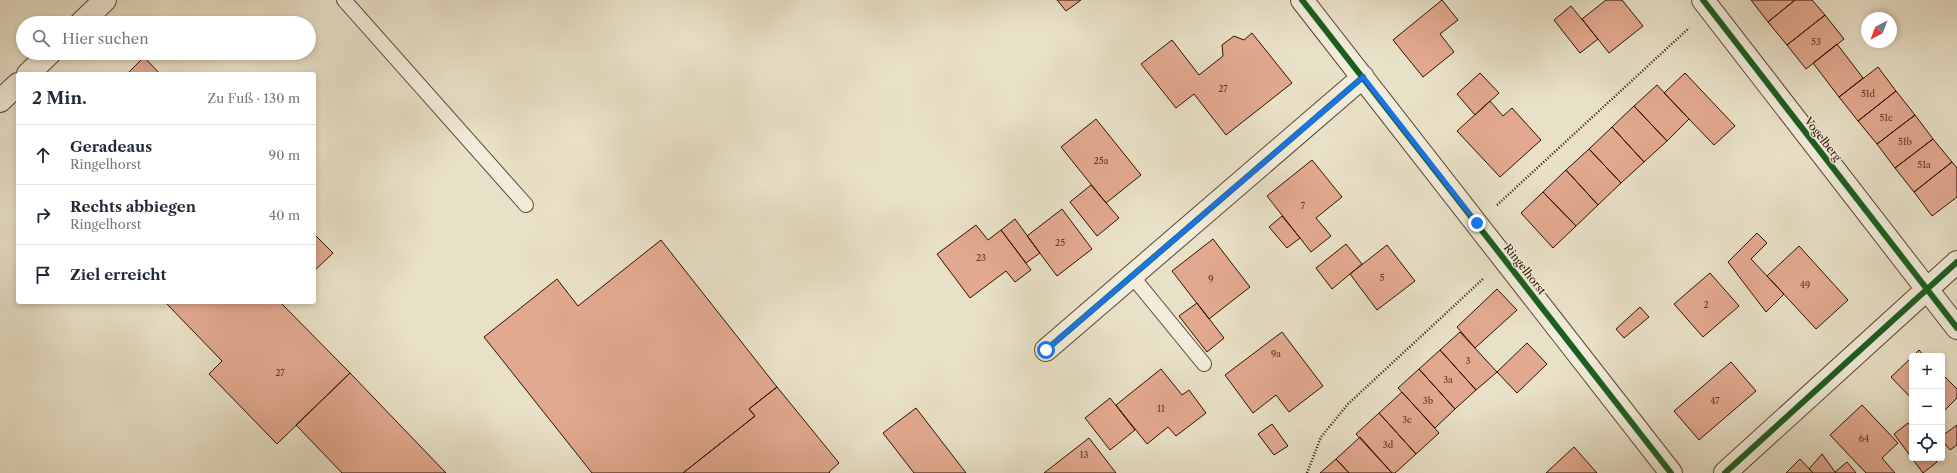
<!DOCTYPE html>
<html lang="de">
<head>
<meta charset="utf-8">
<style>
	body { margin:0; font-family:"Libre Caslon Text",serif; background:#f6f6f7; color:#1f2937 }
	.controls { position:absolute; right:12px; bottom:12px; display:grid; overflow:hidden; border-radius:4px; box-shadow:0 2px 6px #0003 }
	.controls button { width:36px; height:36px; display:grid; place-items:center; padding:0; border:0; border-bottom:1px solid #e0e1e3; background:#fff; color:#1f2937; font:20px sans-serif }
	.compass { position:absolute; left:1861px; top:12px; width:36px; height:36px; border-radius:50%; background:#fff; box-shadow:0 2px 6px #0003; rotate:222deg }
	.stop { position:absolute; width:12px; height:12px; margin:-9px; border:3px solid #1a73e8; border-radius:50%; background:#fff }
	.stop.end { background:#1a73e8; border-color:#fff; box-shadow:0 1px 4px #0008 }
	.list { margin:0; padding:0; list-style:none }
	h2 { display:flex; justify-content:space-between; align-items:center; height:52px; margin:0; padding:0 16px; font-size:17px }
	h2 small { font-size:13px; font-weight:400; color:#747a83 }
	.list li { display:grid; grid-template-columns:26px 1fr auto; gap:12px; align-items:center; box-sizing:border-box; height:60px; padding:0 16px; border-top:1px solid #e0e1e3 }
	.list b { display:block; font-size:15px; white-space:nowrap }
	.list p { margin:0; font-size:13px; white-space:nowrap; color:#747a83 }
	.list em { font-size:13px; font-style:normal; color:#747a83 }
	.icon { flex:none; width:22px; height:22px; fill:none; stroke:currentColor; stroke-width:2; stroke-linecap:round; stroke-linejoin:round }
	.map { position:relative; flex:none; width:1957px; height:473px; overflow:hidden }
	.search { position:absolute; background:#fff; box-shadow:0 2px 6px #0003; left:16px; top:16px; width:300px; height:44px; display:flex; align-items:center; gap:10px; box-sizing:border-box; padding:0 14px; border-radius:22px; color:#747a83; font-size:15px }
	.panel { position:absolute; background:#fff; box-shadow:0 2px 6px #0003; left:16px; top:72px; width:300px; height:232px; border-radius:4px }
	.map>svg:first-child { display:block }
</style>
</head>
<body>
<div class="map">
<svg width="1957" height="473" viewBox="0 0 1957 473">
	<rect width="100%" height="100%" fill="#e9e1c7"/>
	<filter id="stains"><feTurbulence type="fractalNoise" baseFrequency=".005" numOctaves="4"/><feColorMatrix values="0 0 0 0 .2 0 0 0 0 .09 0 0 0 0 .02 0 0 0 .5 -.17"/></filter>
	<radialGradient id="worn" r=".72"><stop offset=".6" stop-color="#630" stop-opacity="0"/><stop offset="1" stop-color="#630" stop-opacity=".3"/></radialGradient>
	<path fill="#e3a990" stroke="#2b1100" d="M1057,0H1081L1066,11Z
		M1442,0L1458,20L1440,34L1454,52L1423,77L1393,40Z
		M1606,0H1622L1643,26L1609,53L1582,19Z
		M1751,0H1795L1768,22Z
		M1795,0H1812L1825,15L1787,45L1768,22Z
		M1571,6L1598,39L1580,53L1554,20Z
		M1825,15L1844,39L1806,69L1787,45Z
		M1252,33L1292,83L1226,135L1194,94L1176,108L1141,64L1172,40L1199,75L1223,56L1222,45L1234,36L1244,40Z
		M1837,44L1863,78L1839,97L1813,63Z
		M144,57L160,74H127Z
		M1878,67L1896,91L1858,121L1839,97Z
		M1480,73L1499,93L1475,115L1457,94Z
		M1685,73L1735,126L1714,145L1664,93Z
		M1657,85L1689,119L1667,141L1634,106Z
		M1896,91L1915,115L1877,144L1858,121Z
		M1490,101L1503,116L1512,108L1541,140L1500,177L1457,131Z
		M1634,106L1667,141L1644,162L1612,127Z
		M1915,115L1933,139L1895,168L1877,144Z
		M1096,119L1141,175L1106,203L1061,147Z
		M1612,127L1644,162L1621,183L1589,149Z
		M1933,139L1952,162L1914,192L1895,168Z
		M1589,149L1621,183L1598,205L1566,170Z
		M1312,160L1342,197L1316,218L1331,236L1311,252L1267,196Z
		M1952,162L1957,168V197L1932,216L1914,192Z
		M1566,170L1598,205L1576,226L1543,192Z
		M1091,185L1119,218L1097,236L1070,202Z
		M1543,192L1576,226L1553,248L1521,213Z
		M1062,209L1092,249L1057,276L1027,236Z
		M1282,216L1300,238L1287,248L1269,227Z
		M1015,219L1040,253L1026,263L1001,230Z
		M976,225L988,240L1001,230L1031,270L1015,282L1006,271L970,298L937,254Z
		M1757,233L1767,243L1751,259L1784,294L1766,312L1728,262Z
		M314,234L333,253L314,271Z
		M1213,239L1250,287L1209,319L1172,271Z
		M661,240L777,387L749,409L755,416L683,473H592L484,337L557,279L578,306Z
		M1346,244L1362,264L1332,289L1316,268Z
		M1387,245L1415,281L1377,310L1350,274Z
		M1799,246L1848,300L1816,329L1767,276Z
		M1710,273L1739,306L1703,337L1674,304Z
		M1497,289L1517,310L1475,348L1457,327Z
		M165,302H282L281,303L350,373L277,444L209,374L222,361Z
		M1197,303L1224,338L1207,352L1179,316Z
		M1640,307L1649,317L1624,338L1616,329Z
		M1282,332L1323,386L1289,412L1276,395L1253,413L1225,375Z
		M1460,332L1497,372L1476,390L1440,350Z
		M1527,343L1547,364L1517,393L1497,372Z
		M1440,350L1476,390L1455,409L1419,369Z
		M1919,350L1924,356H1913Z
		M1912,357V399L1891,377Z
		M1731,362L1756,391L1699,440L1674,411Z
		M1161,369L1182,395L1189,390L1206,413L1176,436L1168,427L1147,444L1116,405Z
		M1419,369L1455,409L1435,428L1398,388Z
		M350,373L446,473H342L296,425Z
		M1942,374L1957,389V398L1942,413Z
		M777,387L839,463L829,472L830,473H683L755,416L749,409Z
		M1402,392L1439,433L1416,454L1379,413Z
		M1110,398L1135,430L1110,450L1085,418Z
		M1862,405L1898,443L1882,458L1895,473H1866L1830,435Z
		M916,408L966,473H914L883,433Z
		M1379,413L1416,454L1395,473H1392L1356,434Z
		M1908,423L1912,429V458H1934L1937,462L1923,473L1894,434Z
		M1272,424L1288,446L1274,455L1258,434Z
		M1957,425V445L1950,450L1942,440V436Z
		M1360,437L1392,473H1349L1336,459Z
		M1089,438L1116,473H1044Z
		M1574,447L1597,473H1546Z
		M1822,454L1835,472L1836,473H1813L1809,469Z
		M1336,459L1349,473H1320Z
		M1800,459L1813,473H1786Z
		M1847,462L1856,473H1836L1835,472Z"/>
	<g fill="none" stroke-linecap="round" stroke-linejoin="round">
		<defs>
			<path id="service" d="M344,0L526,205
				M1132,276L1204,364"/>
			<path id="minor" d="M1302,0L1671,473
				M1703,0L1957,328
				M81,23L105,0
				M28,74L50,53
				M0,101L18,84
				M1046,350L1363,77
				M1725,473L1957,262"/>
		</defs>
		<use href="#service" stroke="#5a4532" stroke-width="16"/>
		<use href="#minor" stroke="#5a4532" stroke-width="24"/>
		<path stroke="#2b1100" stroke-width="2.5" stroke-dasharray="1 2" stroke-linecap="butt" d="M1497,205L1689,28
			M1307,473L1321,437L1348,404L1484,278"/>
		<use href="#service" stroke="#f1ecdb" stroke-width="14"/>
		<use href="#minor" stroke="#f1ecdb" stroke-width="22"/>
		<defs>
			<path id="cycleway" d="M1302,0L1671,473
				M1703,0L1957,328
				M1046,350L1363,77
				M1725,473L1957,262"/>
		</defs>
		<use href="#cycleway" stroke="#f1ecdb" stroke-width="8"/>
		<use href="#cycleway" stroke="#1b5e20" stroke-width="6"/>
	</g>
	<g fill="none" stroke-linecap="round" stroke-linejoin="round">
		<path stroke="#1a73e8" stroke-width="5" d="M1046,350L1363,77L1477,223"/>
	</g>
	<g text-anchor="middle" stroke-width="3" stroke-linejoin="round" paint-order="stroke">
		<g font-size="9" fill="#593724">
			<text x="1816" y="45">53</text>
			<text x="1223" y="92">27</text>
			<text x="1868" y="97">51d</text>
			<text x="1886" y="121">51c</text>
			<text x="1905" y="145">51b</text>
			<text x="1101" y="164">25a</text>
			<text x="1924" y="168">51a</text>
			<text x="1303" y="209">7</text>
			<text x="1060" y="246">25</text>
			<text x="981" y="261">23</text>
			<text x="1382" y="281">5</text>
			<text x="1211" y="282">9</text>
			<text x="1805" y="288">49</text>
			<text x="1706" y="308">2</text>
			<text x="1276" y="357">9a</text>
			<text x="1468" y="364">3</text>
			<text x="280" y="376">27</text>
			<text x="1448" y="383">3a</text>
			<text x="1428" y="404">3b</text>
			<text x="1715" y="404">47</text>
			<text x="1161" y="412">11</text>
			<text x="1407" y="423">3c</text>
			<text x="1864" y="442">64</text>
			<text x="1388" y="448">3d</text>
			<text x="1084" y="458">13</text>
		</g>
		<g font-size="11" fill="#2b1100" stroke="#f1ecdb">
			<text transform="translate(1823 139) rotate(52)" y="4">Vogelberg</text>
			<text transform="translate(1525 269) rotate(52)" y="4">Ringelhorst</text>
		</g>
	</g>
	<rect width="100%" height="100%" filter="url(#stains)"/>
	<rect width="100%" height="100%" fill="url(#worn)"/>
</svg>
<div class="controls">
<button>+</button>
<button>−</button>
<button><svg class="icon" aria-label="locate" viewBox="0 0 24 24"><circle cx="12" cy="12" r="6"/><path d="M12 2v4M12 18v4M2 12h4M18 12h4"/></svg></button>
</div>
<svg class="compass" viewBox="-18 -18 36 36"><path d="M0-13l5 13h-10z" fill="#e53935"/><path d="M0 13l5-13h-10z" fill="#747a83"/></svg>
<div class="stop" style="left:1046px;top:350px"></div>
<div class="stop end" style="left:1477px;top:223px"></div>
<div class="search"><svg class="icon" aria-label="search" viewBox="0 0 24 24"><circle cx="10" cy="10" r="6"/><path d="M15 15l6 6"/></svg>Hier suchen</div>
<section class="panel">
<h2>2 Min.<small>Zu Fuß · 130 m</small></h2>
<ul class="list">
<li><svg class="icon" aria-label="ahead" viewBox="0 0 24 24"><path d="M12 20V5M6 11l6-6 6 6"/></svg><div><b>Geradeaus</b><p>Ringelhorst</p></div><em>90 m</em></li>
<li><svg class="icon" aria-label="right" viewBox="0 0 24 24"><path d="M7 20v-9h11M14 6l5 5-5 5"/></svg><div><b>Rechts abbiegen</b><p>Ringelhorst</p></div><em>40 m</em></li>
<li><svg class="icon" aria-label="arrive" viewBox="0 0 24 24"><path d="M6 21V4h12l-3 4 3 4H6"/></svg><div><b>Ziel erreicht</b></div></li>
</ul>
</section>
</div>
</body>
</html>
